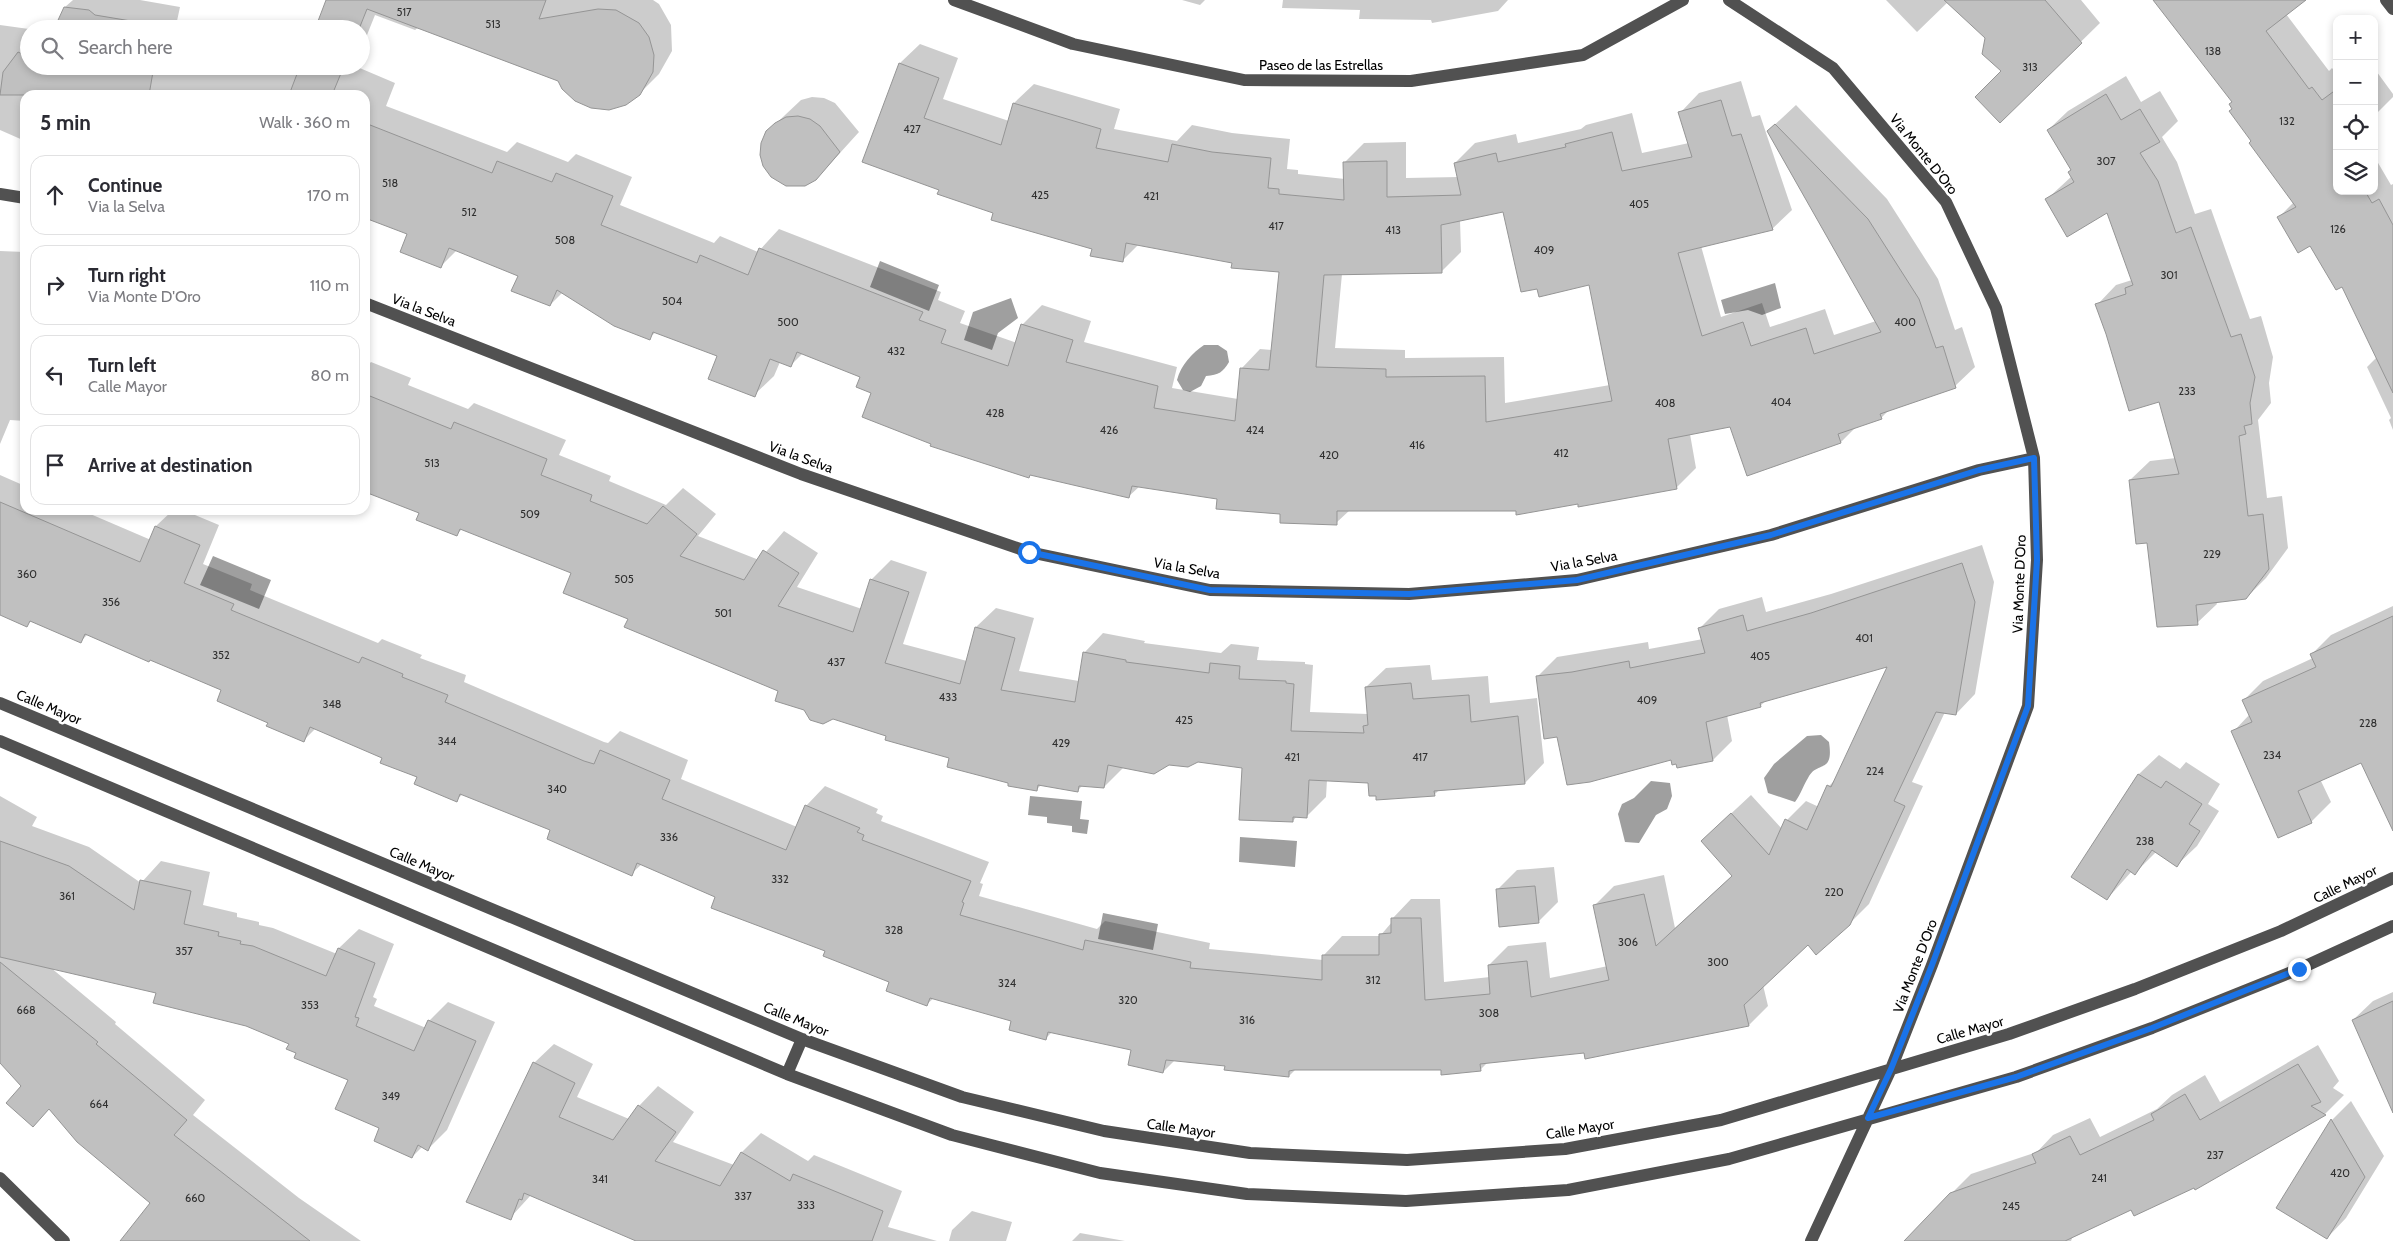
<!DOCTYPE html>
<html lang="en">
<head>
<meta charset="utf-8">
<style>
	body { margin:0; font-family:Cabin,sans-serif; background:#f2f2f3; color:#2b2b33 }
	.controls { position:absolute; right:15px; top:15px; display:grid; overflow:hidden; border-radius:10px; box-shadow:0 2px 8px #0003 }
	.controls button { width:45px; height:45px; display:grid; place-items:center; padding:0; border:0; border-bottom:1px solid #e1e1e2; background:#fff; color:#2b2b33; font:25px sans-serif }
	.stop { position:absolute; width:15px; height:15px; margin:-11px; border:4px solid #1a73e8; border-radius:50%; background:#fff }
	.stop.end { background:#1a73e8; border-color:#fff; box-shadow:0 1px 5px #0008 }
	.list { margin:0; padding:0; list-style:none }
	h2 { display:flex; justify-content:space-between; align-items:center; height:65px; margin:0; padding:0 20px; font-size:21px }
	h2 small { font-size:16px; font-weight:400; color:#7c7c81 }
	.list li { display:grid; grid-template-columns:32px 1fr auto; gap:15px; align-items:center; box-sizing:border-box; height:80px; margin:0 10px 10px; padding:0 10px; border:1px solid #e1e1e2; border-radius:15px }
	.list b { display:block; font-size:19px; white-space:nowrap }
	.list p { margin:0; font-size:16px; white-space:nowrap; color:#7c7c81 }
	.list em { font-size:16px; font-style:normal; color:#7c7c81 }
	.icon { flex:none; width:28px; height:28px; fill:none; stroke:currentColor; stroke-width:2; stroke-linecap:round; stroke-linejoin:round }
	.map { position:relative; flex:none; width:2393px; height:1241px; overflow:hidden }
	.search { position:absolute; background:#fff; box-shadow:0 2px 8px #0003; left:20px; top:20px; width:350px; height:55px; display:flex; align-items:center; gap:12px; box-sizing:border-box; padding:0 18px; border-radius:28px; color:#7c7c81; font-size:19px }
	.panel { position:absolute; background:#fff; box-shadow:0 2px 8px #0003; left:20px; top:90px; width:350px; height:425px; border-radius:15px }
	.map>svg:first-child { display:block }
</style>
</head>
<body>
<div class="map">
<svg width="2393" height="1241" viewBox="0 0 2393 1241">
	<rect width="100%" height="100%" fill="#fff"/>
	<path fill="#9f9f9f" d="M880,261L939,285L929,311L870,287Z
		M1775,283L1781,308L1762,315L1748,310L1725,314L1721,300Z
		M1011,298L1018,318L998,333L992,350L964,340L973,312Z
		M1204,345H1218L1227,351L1229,362C1223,372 1219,375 1206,376L1201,386L1190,392L1183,390L1177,380C1181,365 1192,353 1204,345Z
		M213,556L271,580L259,609L200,585Z
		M1821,735L1829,742C1834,775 1817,760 1808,778C1803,786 1801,794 1795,802L1768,793L1764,778L1774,764L1807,736Z
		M1651,781L1670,783L1672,796L1667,809L1656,815L1639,843L1625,842L1618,814L1622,804L1634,798Z
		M1030,796L1082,801L1080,819L1089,820L1087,834L1072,832V826L1047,823V817L1028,815Z
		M1240,837L1297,841L1295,867L1239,862Z
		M1103,913L1158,924L1153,950L1098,939Z"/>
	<path fill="#0003" fill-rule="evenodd" d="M73,0H140L180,7L177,21L220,29H56L65,7Z
		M328,0H653L659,4L671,25L672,51L659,74L639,94L559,80L419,27L415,30L375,15L361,50V29H316Z
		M1182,0H1205L1200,5Z
		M1283,0H1508L1498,11L1432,23L1431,20L1359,19L1360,10L1282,8Z
		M1886,0H2081L2100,23L2000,121L2003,71L1986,37L1948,2L1917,32Z
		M2155,0H2302L2286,14L2329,71L2332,68L2337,74V191H2374V156L2391,185L2393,184V430L2389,420L2391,418L2367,367L2377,357L2343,285L2311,244L2278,218L2294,202L2253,141L2233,108V102Z
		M0,25L29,29V66H355L395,83L386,106L507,152L517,142L568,162L576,154L632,177L620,205L714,243L720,236L758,252L779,229L941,292L938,300L965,311L960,323L1017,343L1022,325L1042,305L1091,321L1084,342L1177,367L1172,388L1238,399L1241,369L1260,349L1272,350L1280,271L1139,244L1122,261L940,190L900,63L920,44L958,58L943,99L1009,121L1014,103L1034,84L1120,109L1114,129L1177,141L1192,125L1232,133L1290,139L1287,169L1298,170V174L1345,179L1344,163L1364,143L1406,142V178L1458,177L1455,163L1475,143L1516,134L1518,143L1581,129L1586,125L1632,113L1642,153L1689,143L1680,113L1699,93L1741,81L1752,117L1760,115L1792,210L1772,229L1701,246L1721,317L1762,303L1770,327L1825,309L1834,335L1876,321L1768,131L1796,105L1887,199L1938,279L1955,330L1962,327L1975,367L1955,386L1890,409L1881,418L1856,427L1841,442L1731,426L1690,434L1696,468L1676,488L1579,503L1517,510H1350L1336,523L1218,498L1140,486L1128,497L1031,474L1028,477L932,443L873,393L861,376L803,353L790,366L780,362L774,376L754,395L719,356L656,332L649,338L563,292L550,305L519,275L457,250L440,267L409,233L365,216V95H25V141L0,130ZM1504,210L1538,287L1590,284L1610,385L1505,403L1504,357L1405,358V350L1335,348L1342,274L1441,272L1461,252L1460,220Z
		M2374,68L2393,94V97L2374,116Z
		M2126,76L2141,102L2160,91L2178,121L2162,137L2177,162L2195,214L2211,209L2250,319L2261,316L2273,357L2269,383L2271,403L2258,420L2267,498L2282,496L2288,548L2266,578L2246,598L2216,601L2217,604L2197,623L2148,542L2130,480L2150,461L2176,458L2160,401L2108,333L2097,305L2116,285L2132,280L2107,211L2046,200L2072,176V170L2048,130L2068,111Z
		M812,97L824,98L835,103L859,132L820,175L767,132L801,100Z
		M0,251L25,252V421L10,420L0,444Z
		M371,362L411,378L408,385L468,409L474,403L566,440L559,455L611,476L609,481L666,505L683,488L716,514L698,536L759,560L784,531L818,553L797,587L862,609L871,580L891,560L927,572L903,644L967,661L976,627L996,608L1034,618L1019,671L1079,681L1084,653L1103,633L1145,641L1144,643L1221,653L1231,644L1259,647L1257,660L1305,662V664L1313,665L1310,712L1368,714L1366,687L1386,668L1430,665L1432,680L1488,676L1490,703L1537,698L1544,763L1525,783L1440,789L1434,795L1377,794L1369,782L1327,780L1326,797L1307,816H1297L1293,821L1243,767L1198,761L1124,767L1104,787L1083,785L1078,790L1042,784L1036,790L1009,782L951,757L805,709L780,691L629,619L573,573L462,529L456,535L420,513L365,491V368Z
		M0,475L25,486V510H81L151,540L156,526L173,510H183L219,525L203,564L252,584L250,590L378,643L382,639L422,655L420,658L466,675L464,682L604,742L608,743L620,731L688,760L681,779L797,827L806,806L825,786L878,809L876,813L883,816L881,821L989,862L980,883L983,884L979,896L1097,929L1105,921L1210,943L1209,949L1323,960V956L1342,936H1380L1392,922V919L1411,899H1440L1444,982L1490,977L1489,965L1508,946L1546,942L1550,978L1608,966L1595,905L1614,886L1664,875L1675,928L1733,875L1722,822L1751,795L1782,829L1787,820L1806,801L1819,807L1829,786L1836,779L1889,665L1767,700L1760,706L1727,715L1732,741L1713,760L1677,763L1672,758L1558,736L1538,676L1557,657L1648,642L1649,649L1703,639L1700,628L1719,609L1762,597L1766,612L1831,594L1982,545L1994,582L1975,694L1956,714L1945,712L1912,782L1923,786L1869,904L1849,924L1808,943L1763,985L1768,1006L1749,1025L1585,1052L1489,1061L1480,1070L1296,1069L1289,1076L1226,1064L1175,1060L1163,1072L1133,1049L1052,1032L1045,1039L1013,1020L934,998L927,1004L891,981L717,896L642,864L631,874L552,829L463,794L456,800L383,758L316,728L303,741L269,722L223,689L88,634L81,641L32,620L27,625L0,614Z
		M2393,606V783L2362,761L2320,779L2331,802L2311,822L2233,732L2250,714L2244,700L2263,681L2313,658L2312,654L2331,635Z
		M2159,755L2180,769L2186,762L2220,784L2208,804L2219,811L2197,846L2177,865L2156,852L2135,873L2132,871L2107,899L2073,877L2139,774Z
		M0,796L37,817L32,826L89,847L141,883L161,861L210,872L203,905L237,913V917L259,922V925L273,928L337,954L339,948L359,929L394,944L373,997L377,999L374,1006L426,1028L429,1021L448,1002L495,1022L447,1130L428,1149L423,1146L412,1157L381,1128L349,1079L297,1053L290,1044L247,1025L157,992L50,967L116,1022L115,1024L205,1100L193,1115L299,1198L361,1241H145L151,1203L50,1108L33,1125L22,1087L0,1061Z
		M1554,867L1558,902L1538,922L1497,890L1517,870Z
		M2393,992V1068L2353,1020L2373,1001Z
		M554,1044L593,1064L577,1097L629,1119L639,1106L658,1086L694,1112L673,1142L734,1165L742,1152L761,1133L808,1161L814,1155L902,1191L888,1227L937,1241H639L531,1195L510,1218L534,1063Z
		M2318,1045L2339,1081L2333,1088L2344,1095L2325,1114L2195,1189L2194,1186L2132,1208L2073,1236L2071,1241H1931L1951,1194L1971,1174L2037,1152L2053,1135L2090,1118L2100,1137L2157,1109L2172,1095L2205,1075L2220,1102Z
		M2351,1101L2384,1156L2346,1218L2327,1238L2278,1207L2332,1120Z
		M972,1211L1012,1222L1006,1241H949L952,1230Z
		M1080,1233L1125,1241H1072Z"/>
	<path fill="#c0c0c0" stroke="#959595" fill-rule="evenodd" d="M326,0H546L539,19L598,9L616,10L639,23L649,37L654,55L653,72L640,95L626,105L609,110L591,108L575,101L562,89L558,81L367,9L359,29H315Z
		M1944,0H2045L2082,43L2000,123L1975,97L2001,71L1982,54L1985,38Z
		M2153,0H2306L2266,31L2309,89L2312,87L2322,100L2337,89V191H2365L2372,203L2379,199L2393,225V393L2342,287L2336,290L2310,246L2298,253L2277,217L2296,207L2249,143L2251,141L2229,111L2232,109L2229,104L2232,102Z
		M64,7L89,10L95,15L161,26L160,29H54Z
		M18,52L29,57V66H154L149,95H0L3,72Z
		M899,63L939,78L924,118L1001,145L1013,103L1101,129L1096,148L1168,162L1172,144L1212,152L1271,158L1268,188L1279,189V194L1344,200L1343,162L1387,161V197L1461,195L1454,163L1496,153L1498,162L1566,147L1565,144L1612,132L1622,171L1692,157L1678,112L1721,100L1732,136L1741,134L1773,230L1678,253L1702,336L1743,322L1751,346L1806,328L1814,354L1881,332L1767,131L1775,124L1868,219L1919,299L1936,348L1943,346L1956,388L1880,414L1882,419L1838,434L1841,443L1747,476L1730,427L1668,439L1677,489L1578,507V504L1516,515V511H1337V525L1280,523V514L1216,509L1217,499L1132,486L1129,498L1030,475L1029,478L930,446L931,444L862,417L871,393L856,387L860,377L797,352L791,367L770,359L755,397L708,379L717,356L653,332L650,340L614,326L557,290L550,306L511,291L518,276L449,248L441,268L400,252L407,234L365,218V123L492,173L497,161L552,182L556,173L613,196L601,225L697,263L700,255L748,275L759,248L923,312L919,320L946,330L941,343L1008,366L1021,324L1073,340L1066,362L1158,386L1154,408L1235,421L1240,368L1269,370L1279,272L1231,268L1232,263L1126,243L1123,262L1090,256L1092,249L991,220L993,213L937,194L939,190L862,162ZM1503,212L1521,292L1537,289L1539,297L1589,285L1612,401L1486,422L1485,376L1386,377V369L1316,367L1324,275L1442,273L1441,225Z
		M300,66H344L332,95H289Z
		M2106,94L2121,120L2140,109L2160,142L2140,153L2158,181L2176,233L2191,227L2231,337L2241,334L2255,377L2250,403L2252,424L2244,426L2246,434L2239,436L2248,516L2263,514L2269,569L2246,599L2196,605L2198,625L2157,627L2147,543L2136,544L2129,480L2179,474L2159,402L2129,411L2106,334L2095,304L2126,294L2125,288L2133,285L2107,213L2067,237L2045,199L2074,182L2068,172L2071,170L2047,130Z
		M798,116L810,119L820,126L840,152L816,180L805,186H786L771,177L763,166L760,155L761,143L766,131L775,123L786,117Z
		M365,394L451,429L454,422L547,459L541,475L592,495L590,501L647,524L663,506L697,534L680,556L744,580L763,550L799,573L778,606L853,632L870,579L909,592L885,663L960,684L975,627L1015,638L1001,690L1075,702L1083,652L1126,660V662L1209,673L1210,663L1240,666L1239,679L1286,681V683L1294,684L1291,731L1364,733L1363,726L1368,725L1365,687L1411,683L1413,699L1469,695L1471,722L1518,716L1525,784L1434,791L1435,796L1376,800V796H1369L1368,783L1309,780L1307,818L1293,817V822L1239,820L1242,768L1198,762L1188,767L1169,765L1154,774L1108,765L1104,788L1079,786L1078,792L1038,785L1037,791L1008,786V783L947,767L949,758L885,740L886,736L833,719L823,724L810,720L804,710L775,701L778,691L624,627L628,619L563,593L571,573L460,529L457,536L416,520L419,513L365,492Z
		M0,502L140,562L155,526L200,545L184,583L234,604L231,610L359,663L362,657L403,674L402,677L448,695L445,702L584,761L594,764L600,750L670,780L662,799L786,850L805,805L860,828L857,832L864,835L862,840L971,881L962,902L964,903L960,915L1083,950L1085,940L1191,962L1190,968L1322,980V955H1379V934L1391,933V918H1421L1425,1000L1490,994L1488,965L1527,961L1531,997L1609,980L1593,905L1644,894L1656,946L1732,876L1701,841L1731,813L1769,855L1785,819L1807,830L1827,785L1831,787L1887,667L1760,703L1761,707L1706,722L1713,761L1677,768L1676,764L1672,765L1671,760L1590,782L1567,785L1557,737L1544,739L1536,676L1572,672L1629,661L1630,668L1705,653L1698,628L1743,615L1747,631L1811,613L1962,563L1975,602L1956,715L1936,712L1894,801L1905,806L1850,925L1816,955L1808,945L1744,1005L1749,1026L1585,1059L1584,1053L1480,1064L1481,1071L1441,1075V1070H1294L1289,1071V1077L1224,1070L1225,1066L1166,1060L1163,1073L1128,1065L1131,1050L1048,1032L1046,1040L1009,1030L1011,1021L930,998L927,1006L886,991L889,982L823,956L825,951L711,908L715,897L637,863L632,876L547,839L550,830L460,794L457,802L414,784L417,777L380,763L382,758L310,727L304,742L266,726L268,723L217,701L221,690L150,660L149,662L85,634L81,643L30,621L27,627L0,615Z
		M2393,616V831L2361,763L2298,791L2312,823L2278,838L2231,731L2252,722L2242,700L2316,667L2310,654Z
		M2138,774L2161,788L2166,781L2202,804L2189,824L2200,831L2177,867L2152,850L2135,875L2127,869L2107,900L2071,877Z
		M0,841L69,866L134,910L140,880L191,891L184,924L219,932L218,936L241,941L240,944L253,946L326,976L338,948L375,963L355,1017L359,1018L356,1026L414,1051L428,1020L476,1041L428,1151L418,1145L412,1158L374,1141L379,1128L335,1109L348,1080L294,1058L296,1053L286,1049L289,1044L246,1026L153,1003L156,993L0,957Z
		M1535,886L1539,923L1499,927L1496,889Z
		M0,962L98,1042L96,1044L187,1120L174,1135L310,1241H120L150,1203L77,1142L49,1109L33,1127L6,1103L21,1086L0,1063Z
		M2393,1001V1113L2352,1020Z
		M533,1062L575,1083L559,1117L613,1140L638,1105L676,1132L655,1161L720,1186L741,1152L790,1181L793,1174L883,1211L872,1241H636L524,1193L522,1200L519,1199L511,1220L466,1202Z
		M2298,1064L2321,1102L2311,1106L2326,1115L2195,1190L2194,1188L2134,1216L2131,1210L2065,1241H1904L1950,1193L2036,1163L2032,1154L2070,1136L2080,1155L2154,1120L2151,1114L2185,1094L2200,1120Z
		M2331,1119L2365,1177L2327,1239L2276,1208Z"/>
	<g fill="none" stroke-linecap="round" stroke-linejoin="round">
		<path stroke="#515151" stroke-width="12" d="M954,0L1073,44L1244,80L1411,81L1583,55L1683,0
			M1729,0L1833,68L1946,202L1996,308L2034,458L2037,560L2028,706L1932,965L1891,1069L1811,1241
			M2386,0L2393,9
			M0,194L25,198
			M365,303L801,474L1029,552L1210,590L1409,594L1577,580L1771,535L1979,470L2034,458
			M0,703L802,1039L962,1097L1104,1131L1250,1153L1407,1160L1565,1149L1721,1120L2009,1034L2135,989L2281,931L2393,878
			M0,741L787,1074L952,1135L1100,1173L1247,1194L1406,1201L1568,1190L1729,1159L2016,1077L2152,1028L2299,969L2393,926
			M787,1074L802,1039
			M0,1178L64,1241"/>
	</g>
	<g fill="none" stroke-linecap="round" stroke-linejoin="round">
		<path stroke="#1a73e8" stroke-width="6" d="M1029,552L1210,590L1409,594L1577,580L1771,535L1979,470L2034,458L2037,560L2028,706L1932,965L1891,1069L1868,1118L2016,1077L2152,1028L2299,969"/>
	</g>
	<g text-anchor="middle" stroke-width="5" stroke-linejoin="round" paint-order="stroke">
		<g font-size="11" fill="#303030">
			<text x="404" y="16">517</text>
			<text x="493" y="28">513</text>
			<text x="2213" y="55">138</text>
			<text x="2030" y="71">313</text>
			<text x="2287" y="125">132</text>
			<text x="912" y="133">427</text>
			<text x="2106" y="165">307</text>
			<text x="390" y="187">518</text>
			<text x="1040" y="199">425</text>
			<text x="1151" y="200">421</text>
			<text x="1639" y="208">405</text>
			<text x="469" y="216">512</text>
			<text x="1276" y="230">417</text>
			<text x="2338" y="233">126</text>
			<text x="1393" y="234">413</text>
			<text x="565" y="244">508</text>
			<text x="1544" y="254">409</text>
			<text x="2169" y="279">301</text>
			<text x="672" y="305">504</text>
			<text x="788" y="326">500</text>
			<text x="1905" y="326">400</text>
			<text x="896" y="355">432</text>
			<text x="2187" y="395">233</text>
			<text x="1781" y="406">404</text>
			<text x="1665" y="407">408</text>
			<text x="995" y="417">428</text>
			<text x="1109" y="434">426</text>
			<text x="1255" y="434">424</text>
			<text x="1417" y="449">416</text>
			<text x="1561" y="457">412</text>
			<text x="1329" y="459">420</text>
			<text x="432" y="467">513</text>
			<text x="530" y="518">509</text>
			<text x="2212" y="558">229</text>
			<text x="27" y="578">360</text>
			<text x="624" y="583">505</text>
			<text x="111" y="606">356</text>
			<text x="723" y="617">501</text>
			<text x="1864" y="642">401</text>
			<text x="221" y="659">352</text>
			<text x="1760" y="660">405</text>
			<text x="836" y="666">437</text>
			<text x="948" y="701">433</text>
			<text x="1647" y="704">409</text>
			<text x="332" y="708">348</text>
			<text x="1184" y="724">425</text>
			<text x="2368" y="727">228</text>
			<text x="447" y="745">344</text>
			<text x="1061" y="747">429</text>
			<text x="2272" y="759">234</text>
			<text x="1292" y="761">421</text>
			<text x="1420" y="761">417</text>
			<text x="1875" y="775">224</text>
			<text x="557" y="793">340</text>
			<text x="669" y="841">336</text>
			<text x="2145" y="845">238</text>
			<text x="780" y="883">332</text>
			<text x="1834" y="896">220</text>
			<text x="67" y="900">361</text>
			<text x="894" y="934">328</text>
			<text x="1628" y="946">306</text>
			<text x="184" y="955">357</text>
			<text x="1718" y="966">300</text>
			<text x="1373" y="984">312</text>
			<text x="1007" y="987">324</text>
			<text x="1128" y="1004">320</text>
			<text x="310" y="1009">353</text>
			<text x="26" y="1014">668</text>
			<text x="1489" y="1017">308</text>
			<text x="1247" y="1024">316</text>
			<text x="391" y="1100">349</text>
			<text x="99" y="1108">664</text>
			<text x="2215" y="1159">237</text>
			<text x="2340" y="1177">420</text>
			<text x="2099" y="1182">241</text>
			<text x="600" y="1183">341</text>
			<text x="743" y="1200">337</text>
			<text x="195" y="1202">660</text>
			<text x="806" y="1209">333</text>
			<text x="2011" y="1210">245</text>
		</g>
		<g font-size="14" fill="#000" stroke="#fff">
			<text x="1321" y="70">Paseo de las Estrellas</text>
			<text transform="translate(1924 154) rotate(51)" y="5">Via Monte D'Oro</text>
			<text transform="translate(424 310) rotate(21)" y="5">Via la Selva</text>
			<text transform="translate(801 457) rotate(20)" y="5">Via la Selva</text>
			<text transform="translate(1584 561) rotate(-10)" y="5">Via la Selva</text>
			<text transform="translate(1187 568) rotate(10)" y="5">Via la Selva</text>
			<text transform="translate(2019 584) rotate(-88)" y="5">Via Monte D'Oro</text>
			<text transform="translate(49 707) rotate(23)" y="5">Calle Mayor</text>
			<text transform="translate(422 864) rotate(23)" y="5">Calle Mayor</text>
			<text transform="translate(2345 884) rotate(-26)" y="5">Calle Mayor</text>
			<text transform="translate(1915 966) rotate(-69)" y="5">Via Monte D'Oro</text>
			<text transform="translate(796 1019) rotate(22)" y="5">Calle Mayor</text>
			<text transform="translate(1970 1030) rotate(-16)" y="5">Calle Mayor</text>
			<text transform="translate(1181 1128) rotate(8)" y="5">Calle Mayor</text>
			<text transform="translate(1580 1129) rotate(-9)" y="5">Calle Mayor</text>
		</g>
	</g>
</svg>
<div class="controls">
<button>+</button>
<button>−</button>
<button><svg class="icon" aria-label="locate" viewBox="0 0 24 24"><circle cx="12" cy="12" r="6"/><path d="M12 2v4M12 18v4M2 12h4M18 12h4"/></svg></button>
<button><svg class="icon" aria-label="layers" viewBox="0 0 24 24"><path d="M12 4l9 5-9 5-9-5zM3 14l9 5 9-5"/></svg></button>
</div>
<div class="stop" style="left:1029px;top:552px"></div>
<div class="stop end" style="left:2299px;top:969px"></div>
<div class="search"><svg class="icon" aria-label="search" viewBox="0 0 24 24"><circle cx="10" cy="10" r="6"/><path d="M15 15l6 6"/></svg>Search here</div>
<section class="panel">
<h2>5 min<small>Walk · 360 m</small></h2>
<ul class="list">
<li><svg class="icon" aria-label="ahead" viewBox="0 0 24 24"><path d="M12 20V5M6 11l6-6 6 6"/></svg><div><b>Continue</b><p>Via la Selva</p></div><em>170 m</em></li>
<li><svg class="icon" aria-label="right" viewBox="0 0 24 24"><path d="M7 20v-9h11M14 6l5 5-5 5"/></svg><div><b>Turn right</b><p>Via Monte D'Oro</p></div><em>110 m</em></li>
<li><svg class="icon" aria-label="left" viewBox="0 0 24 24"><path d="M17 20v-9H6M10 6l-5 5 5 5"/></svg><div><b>Turn left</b><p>Calle Mayor</p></div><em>80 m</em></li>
<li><svg class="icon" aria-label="arrive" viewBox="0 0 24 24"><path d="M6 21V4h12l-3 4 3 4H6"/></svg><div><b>Arrive at destination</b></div></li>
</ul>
</section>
</div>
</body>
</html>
